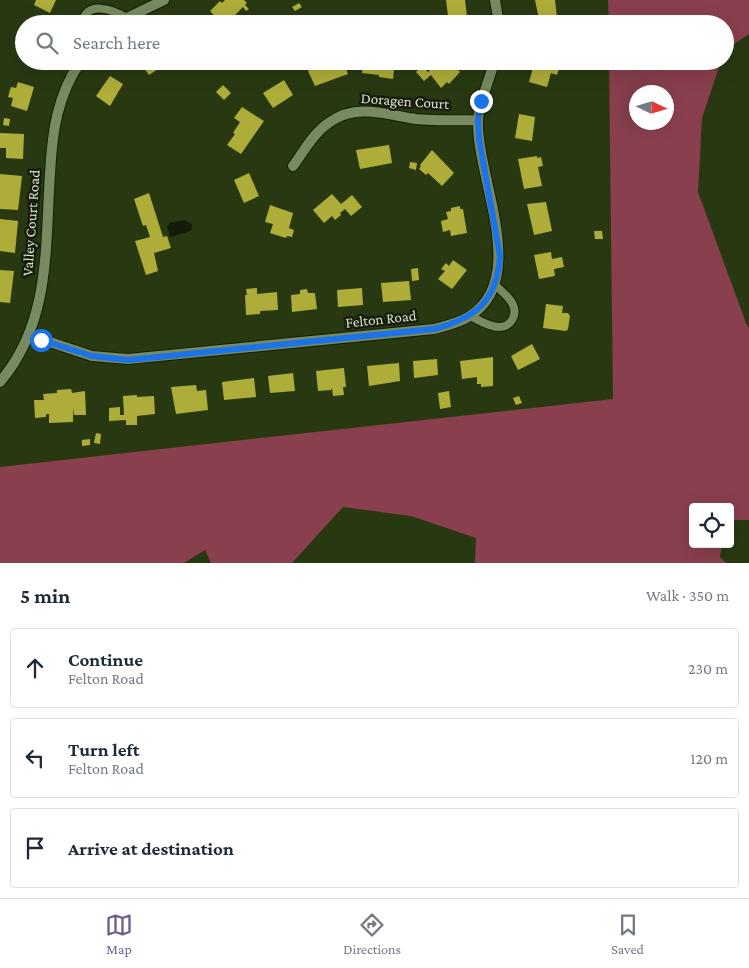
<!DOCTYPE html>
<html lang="en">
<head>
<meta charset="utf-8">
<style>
	body { margin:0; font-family:"Crimson Pro",serif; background:#f2f2f3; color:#1f2937 }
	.controls { position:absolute; right:15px; bottom:15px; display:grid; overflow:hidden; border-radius:5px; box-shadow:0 5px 20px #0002 }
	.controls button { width:45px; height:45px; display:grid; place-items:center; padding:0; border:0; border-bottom:1px solid #e0e1e3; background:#fff; color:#1f2937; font:25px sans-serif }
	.compass { position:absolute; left:629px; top:85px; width:45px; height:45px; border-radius:50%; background:#fff; box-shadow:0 5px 20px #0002; rotate:94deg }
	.stop { position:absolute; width:15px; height:15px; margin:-11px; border:4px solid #1a73e8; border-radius:50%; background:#fff }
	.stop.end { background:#1a73e8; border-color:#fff; box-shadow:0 1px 5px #0008 }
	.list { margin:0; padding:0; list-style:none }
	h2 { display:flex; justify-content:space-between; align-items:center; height:65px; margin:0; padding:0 20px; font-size:21px }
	h2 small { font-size:16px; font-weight:400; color:#747a83 }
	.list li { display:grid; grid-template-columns:32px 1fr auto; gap:15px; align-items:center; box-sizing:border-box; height:80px; margin:0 10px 10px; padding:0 10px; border:1px solid #e0e1e3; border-radius:5px }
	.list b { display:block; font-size:19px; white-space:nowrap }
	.list p { margin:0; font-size:16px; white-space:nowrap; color:#747a83 }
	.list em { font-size:16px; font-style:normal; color:#747a83 }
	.icon { flex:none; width:28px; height:28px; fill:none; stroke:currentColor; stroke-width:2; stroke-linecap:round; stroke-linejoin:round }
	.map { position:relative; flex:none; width:749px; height:563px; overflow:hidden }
	.search { position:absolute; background:#fff; box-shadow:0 5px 20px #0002; left:15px; right:15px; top:15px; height:55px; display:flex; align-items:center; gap:12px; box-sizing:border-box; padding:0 18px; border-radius:28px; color:#747a83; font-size:19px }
	.sheet { height:335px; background:#fff }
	nav { display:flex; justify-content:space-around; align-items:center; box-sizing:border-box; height:70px; border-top:1px solid #e0e1e3; background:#fff; font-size:14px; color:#747a83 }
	nav a { display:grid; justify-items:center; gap:2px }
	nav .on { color:#705d90 }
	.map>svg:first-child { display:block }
</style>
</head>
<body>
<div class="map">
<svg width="749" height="563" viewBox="0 0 749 563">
	<rect width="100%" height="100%" fill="#283912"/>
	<path fill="#893f4e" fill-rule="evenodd" d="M608,0H749V34L725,50V24H609Z
		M609,61H721L702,118L698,192L746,323L749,328V520H730V507H693V544H722L720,557L726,563H475L476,538L411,516L343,507L292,563H211L205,550L184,563H0V467L613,399ZM636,92H666V122H636Z"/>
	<path fill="#131b09" d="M184,220L192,224L191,231L170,237L167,226L169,225V223Z"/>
	<path fill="#aead39" d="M36,0H56L50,13L34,5Z
		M225,0H244L247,3L245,5L249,9L246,11L243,7L233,17L237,21L234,24H222L210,11L220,1L222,3Z
		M446,0H465L468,24H449Z
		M535,0H555L557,17L539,19Z
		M299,3L302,7L295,11L292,7Z
		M139,61H157L155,63L158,69L149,75Z
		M326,61H343L348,74L315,86L308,71Z
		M363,61H395L393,79L379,77V75L362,73Z
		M440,61H450L460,72L449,84L447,82L441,88L431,75L424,81L416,72L422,66L428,72Z
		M535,61H553V63L560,65L557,75L551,73L547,87L529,82Z
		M110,76L123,84L110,106L96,96Z
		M284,80L293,95L273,108L263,93Z
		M18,82L34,87L27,111L11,106L13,98L8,97L11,87L16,88Z
		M223,85L231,93L224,100L216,92Z
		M242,107L264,121L241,154L227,145L235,134L233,133L240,122L234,118Z
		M519,114L535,117L532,141L515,138Z
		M4,118L10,119L9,126L3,125Z
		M0,133L24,134L23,159L6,158V148H0Z
		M389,145L392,163L360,169L356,150Z
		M432,150L454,173L442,186L428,173L426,175L419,169L421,166L420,165Z
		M537,156V158L541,157L543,166L538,167L542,186L524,189L518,159Z
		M410,162L417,163L416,170L409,168Z
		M249,173L259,196L244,203L234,180Z
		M0,174L22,176L18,210L0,209Z
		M149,193L163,237L167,236L171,248L154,253L158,271L146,275L135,241L150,237L146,225L143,226L134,199Z
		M332,194L341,204L352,195L362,207L351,216L345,209L340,213L341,215L335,220L332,216L324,223L313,210Z
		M546,202L552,231L534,235L527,204Z
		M270,205L293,213L289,228L294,230L292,237L287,236L286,238L270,233L273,224L265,222Z
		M460,206V209H463L467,233L451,236L450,230L443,232L441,221L448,219L446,212L451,211V208Z
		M0,219L18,221L15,253L0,251Z
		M594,231H602L603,239H595Z
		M551,252L552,259L562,257L564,267L554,269L555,276L539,279L534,255Z
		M453,260L467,270L452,289L438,279L445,271L441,269L446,263L449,266Z
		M418,268L419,280L412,281L411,269Z
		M0,270L14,271L10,303L0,302Z
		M409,281L411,300L383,302L381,283Z
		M257,288V294L277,292L278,310L260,311V314L246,315L245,295H247L246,289Z
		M362,288L363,305L338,307L337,290Z
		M307,289L308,293H315L317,309L292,312L291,295L300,294V290Z
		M546,304L563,306L562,313H568L570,316L568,329L566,331L543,328Z
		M532,344L540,359L518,370L511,356Z
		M493,357V386L481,387V384H477V377L462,379L460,361Z
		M437,359L438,375L414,378L413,361Z
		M399,363L400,381L369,386L367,366Z
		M344,368L346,387H343L344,395L333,396L332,388L331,390L318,391L316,371Z
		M293,373L295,391L270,393L268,376Z
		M254,378L256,397L224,400L222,382Z
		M196,385L197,391L206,390L208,410L176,414L171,387Z
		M71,389L72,393L85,391L86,415H74L73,408V422L49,423V414H46V417L35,418L34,400H44L43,394L57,393V390Z
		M449,391L451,407L440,409L438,393Z
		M137,395V397L154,396L155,414L137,416V425H126V420L109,421V408L120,407V415H124L123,396Z
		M519,396L522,403L516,405L513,398Z
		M96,433L101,434L100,444L94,443Z
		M90,439V445L82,446V440Z"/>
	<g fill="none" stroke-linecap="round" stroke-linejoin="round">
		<defs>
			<path id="lane" d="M82,24C85,0 112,9 127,18
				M470,316C479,320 489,327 499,327C505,327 509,325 512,320C521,306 504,293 495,285"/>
			<path id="street" d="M495,0L499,24
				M119,24L127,18L164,0
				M293,166C304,151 314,132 330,122C357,103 387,115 416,119C437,121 457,120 478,120
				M29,335L92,356L128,359L434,329C446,326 459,323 470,316C530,278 476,177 478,120C479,100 490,81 494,61
				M0,382C51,322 45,247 50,174C52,133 57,95 81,61"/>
		</defs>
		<use href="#lane" stroke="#111f00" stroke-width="10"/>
		<use href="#street" stroke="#111f00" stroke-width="12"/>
		<use href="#lane" stroke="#778a61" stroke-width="8"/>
		<use href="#street" stroke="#778a61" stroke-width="10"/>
	</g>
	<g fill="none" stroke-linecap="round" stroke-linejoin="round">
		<path stroke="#1a73e8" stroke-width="6" d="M41,340L92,356L128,360L434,329C476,318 497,301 500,256L479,139L478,120L481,101"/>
	</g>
	<g text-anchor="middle" stroke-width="5" stroke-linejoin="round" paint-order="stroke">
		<g font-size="15" fill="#d5e0ca" stroke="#161d0d">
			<text transform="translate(405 101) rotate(4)" y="5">Doragen Court</text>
			<text transform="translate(31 223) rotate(-86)" y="5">Valley Court Road</text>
			<text transform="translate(381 319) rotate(-6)" y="5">Felton Road</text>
		</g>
	</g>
</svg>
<div class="controls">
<button><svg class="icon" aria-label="locate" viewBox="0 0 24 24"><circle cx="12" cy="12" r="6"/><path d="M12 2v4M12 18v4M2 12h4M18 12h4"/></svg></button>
</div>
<svg class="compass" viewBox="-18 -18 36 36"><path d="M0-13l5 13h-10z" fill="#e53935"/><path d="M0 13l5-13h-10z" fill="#747a83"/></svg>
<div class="stop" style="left:41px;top:340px"></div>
<div class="stop end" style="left:481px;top:101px"></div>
<div class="search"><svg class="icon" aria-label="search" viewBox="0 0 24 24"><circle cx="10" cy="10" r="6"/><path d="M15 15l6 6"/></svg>Search here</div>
</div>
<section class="sheet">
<h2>5 min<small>Walk · 350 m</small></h2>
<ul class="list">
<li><svg class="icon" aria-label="ahead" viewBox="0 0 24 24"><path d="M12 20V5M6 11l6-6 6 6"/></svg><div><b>Continue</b><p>Felton Road</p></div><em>230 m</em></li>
<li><svg class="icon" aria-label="left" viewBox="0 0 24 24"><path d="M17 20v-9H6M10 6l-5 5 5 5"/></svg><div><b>Turn left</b><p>Felton Road</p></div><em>120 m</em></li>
<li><svg class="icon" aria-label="arrive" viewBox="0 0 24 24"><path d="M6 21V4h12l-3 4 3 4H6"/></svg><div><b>Arrive at destination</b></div></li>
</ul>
</section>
<nav>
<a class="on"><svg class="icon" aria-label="map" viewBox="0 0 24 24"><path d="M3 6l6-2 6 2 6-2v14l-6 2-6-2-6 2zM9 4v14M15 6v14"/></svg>Map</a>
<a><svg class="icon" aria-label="directions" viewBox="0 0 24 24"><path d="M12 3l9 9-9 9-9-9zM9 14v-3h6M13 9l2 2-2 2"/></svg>Directions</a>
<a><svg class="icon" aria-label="saved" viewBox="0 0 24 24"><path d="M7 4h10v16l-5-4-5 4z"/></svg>Saved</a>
</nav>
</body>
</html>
